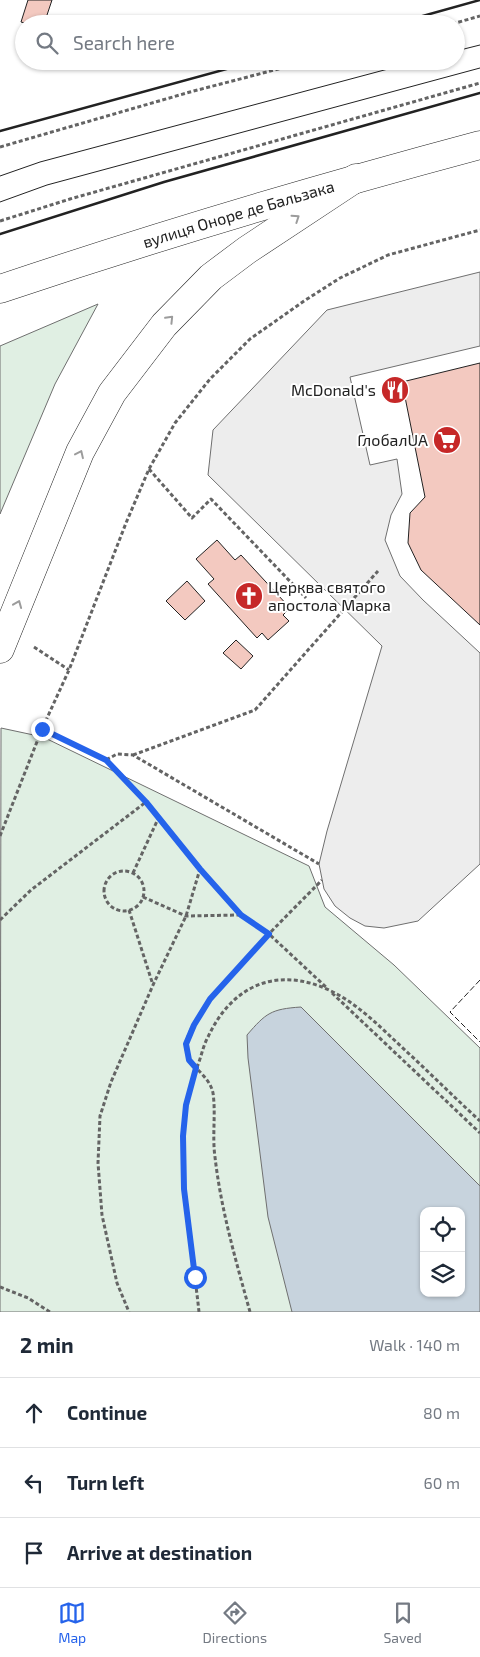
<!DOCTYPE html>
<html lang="en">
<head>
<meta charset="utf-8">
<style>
	body { margin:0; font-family:"Exo 2",sans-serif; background:#f6f6f7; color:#1f2937 }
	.controls { position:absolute; right:15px; bottom:15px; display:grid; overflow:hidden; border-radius:10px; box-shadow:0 1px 4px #0004 }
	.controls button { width:45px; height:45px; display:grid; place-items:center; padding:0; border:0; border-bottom:1px solid #e0e1e3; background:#fff; color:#1f2937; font:25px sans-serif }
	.stop { position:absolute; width:15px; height:15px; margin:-11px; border:4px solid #2563eb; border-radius:50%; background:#fff }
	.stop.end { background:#2563eb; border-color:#fff; box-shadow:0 1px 5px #0008 }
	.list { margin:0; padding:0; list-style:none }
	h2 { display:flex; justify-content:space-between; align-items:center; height:65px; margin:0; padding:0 20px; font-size:21px }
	h2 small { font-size:16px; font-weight:400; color:#747a83 }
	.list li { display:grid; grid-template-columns:32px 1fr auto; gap:15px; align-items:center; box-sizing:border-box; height:70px; padding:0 20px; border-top:1px solid #e0e1e3 }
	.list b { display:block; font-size:19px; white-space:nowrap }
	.list em { font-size:16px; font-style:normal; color:#747a83 }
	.icon { flex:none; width:28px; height:28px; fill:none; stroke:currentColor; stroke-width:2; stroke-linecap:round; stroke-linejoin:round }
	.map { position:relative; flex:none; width:480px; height:1312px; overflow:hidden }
	.search { position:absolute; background:#fff; box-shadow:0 1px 4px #0004; left:15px; right:15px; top:15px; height:55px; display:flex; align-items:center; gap:12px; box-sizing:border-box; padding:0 18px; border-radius:28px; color:#747a83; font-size:19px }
	.sheet { height:275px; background:#fff }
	nav { display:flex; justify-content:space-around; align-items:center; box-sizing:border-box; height:70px; border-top:1px solid #e0e1e3; background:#fff; font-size:14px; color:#747a83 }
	nav a { display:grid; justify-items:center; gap:2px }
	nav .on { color:#2563eb }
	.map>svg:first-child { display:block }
</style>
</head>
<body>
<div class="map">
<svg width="480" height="1312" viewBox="0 0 480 1312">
	<rect width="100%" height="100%" fill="#fff"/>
	<path fill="#e0efe3" stroke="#6f6f6f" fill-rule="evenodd" d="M98,304L55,384L0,514V346Z
		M1,728L43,737L309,866L325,907L394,965L480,1048V1312H0ZM424,1211H461V1293H424Z"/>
	<path fill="#ededed" stroke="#6f6f6f" d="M480,272V346L350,377L370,465L397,459L402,494L391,515L385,540L400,576L423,600L480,653V864L418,921L384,928L365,926L350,918L335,906L324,889L319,864L327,831L382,646L208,475L213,430L327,310Z"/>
	<path fill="#c7d3dd" stroke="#6f6f6f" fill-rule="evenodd" d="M301,1007L480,1186V1312H292L268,1217L248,1058L247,1035C266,1013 271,1009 301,1007ZM424,1211H461V1293H424Z"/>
	<path fill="#f3c9c0" stroke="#222" d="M28,0H52L44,24H28L21,22Z
		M480,363V625L421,570L408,543L410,513L425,497L402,382Z
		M217,540L235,560L241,555L290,608L283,615L289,621L268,640L262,633L257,638L208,584L214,579L196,559Z
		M187,581L205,601L185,620L166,601Z
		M236,640L253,656L241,669L223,653Z"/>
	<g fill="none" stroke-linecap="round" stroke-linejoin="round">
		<defs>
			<g id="secondary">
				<path id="s1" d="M0,289C158,236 319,188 480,145"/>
				<path d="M0,649L80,452L112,393L164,325L211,277L247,250L356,178"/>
			</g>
		</defs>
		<use href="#secondary" stroke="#222" stroke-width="29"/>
		<path stroke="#646464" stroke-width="3" stroke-dasharray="4 2.5" stroke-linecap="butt" d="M452,24L480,16
			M0,147L190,92L309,61
			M0,221L70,199L480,83
			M149,469L192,518L211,499L306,598
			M34,647L69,670
			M42,729L106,760L117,754L133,755L319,864
			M133,755L255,710L378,571
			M106,760L146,802L200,869L186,916L153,985L111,1082L100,1116L98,1163L102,1215L117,1283L129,1312
			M0,836L42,729L69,670L126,523L149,469L175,423L210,379L250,339L304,301L340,278L388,255L480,230
			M200,869L241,915L269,934L327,988
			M104 891a20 20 0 1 1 40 0a20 20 0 1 1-40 0Z
			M133,873L158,819
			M143,897L186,916L240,915
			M129,910L153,985
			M0,920L31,890L146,802
			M332,993L480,1133
			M0,1287L28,1298L50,1312
			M199,1312C193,1254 180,1194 183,1135C184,1110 190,1085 199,1062C202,1053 204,1044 208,1037C232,985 277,966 329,990C359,1004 382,1029 406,1051C431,1074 455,1098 480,1121
			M250,1312C236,1261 221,1210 215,1157C212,1136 216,1114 213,1093C209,1073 185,1066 186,1045C188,1010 295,908 322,880"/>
		<use href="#secondary" stroke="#fff" stroke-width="28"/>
		<path stroke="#222" stroke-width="1" d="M456,51L480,45
			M0,176L40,162L418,61
			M0,202L47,185L480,68"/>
		<path stroke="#222" stroke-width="1" stroke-dasharray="6 2.5" stroke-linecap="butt" d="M480,980L450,1012L480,1042"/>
		<path stroke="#222" stroke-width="2.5" d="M394,24L480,0
			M0,131L256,61
			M0,234L164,182L480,93"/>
	</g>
	<defs><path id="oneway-chevron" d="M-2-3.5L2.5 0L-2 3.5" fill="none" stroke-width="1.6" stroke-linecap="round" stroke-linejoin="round" transform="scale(1.25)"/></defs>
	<g stroke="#9c9c9c">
		<use href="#oneway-chevron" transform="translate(296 218) rotate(-34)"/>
		<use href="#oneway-chevron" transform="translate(170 319) rotate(-46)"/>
		<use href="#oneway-chevron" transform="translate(80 454) rotate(-65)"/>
		<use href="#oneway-chevron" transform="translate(18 604) rotate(-68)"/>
	</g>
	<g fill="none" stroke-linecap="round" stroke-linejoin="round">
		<path stroke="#2563eb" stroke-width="6" d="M42,729L106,760L146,802L200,869L241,915L269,934L210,999L194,1025L186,1044L189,1060L196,1068L186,1105L183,1136L184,1189L195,1277"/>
	</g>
	<defs>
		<symbol id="restaurant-disc" viewBox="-11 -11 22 22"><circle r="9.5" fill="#c62828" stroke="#fff"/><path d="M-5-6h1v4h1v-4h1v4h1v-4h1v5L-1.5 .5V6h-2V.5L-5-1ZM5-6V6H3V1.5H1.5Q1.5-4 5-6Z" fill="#fff"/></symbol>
		<symbol id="supermarket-disc" viewBox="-11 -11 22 22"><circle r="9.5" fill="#c62828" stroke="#fff"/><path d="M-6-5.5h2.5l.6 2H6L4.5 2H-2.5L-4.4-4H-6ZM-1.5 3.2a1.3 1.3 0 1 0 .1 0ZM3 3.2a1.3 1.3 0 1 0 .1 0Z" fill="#fff"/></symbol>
		<symbol id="church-disc" viewBox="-11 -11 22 22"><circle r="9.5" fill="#c62828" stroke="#fff"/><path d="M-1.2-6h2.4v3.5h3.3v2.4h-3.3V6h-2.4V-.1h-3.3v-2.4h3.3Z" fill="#fff"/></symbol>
	</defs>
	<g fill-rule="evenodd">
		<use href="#restaurant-disc" x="379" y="374" width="32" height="32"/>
		<use href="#supermarket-disc" x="431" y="424" width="32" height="32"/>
		<use href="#church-disc" x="233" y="580" width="32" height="32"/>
	</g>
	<g text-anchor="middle" stroke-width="4" stroke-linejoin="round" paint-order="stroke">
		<g font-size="16" fill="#222" stroke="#fff">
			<text dy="6" stroke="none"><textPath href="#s1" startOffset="250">вулиця Оноре де Бальзака</textPath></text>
		</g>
		<g font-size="16" fill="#222" stroke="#fff" text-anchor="end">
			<text x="376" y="396">McDonald's</text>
			<text x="428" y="446">ГлобалUA</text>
			<text x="268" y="593" text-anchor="start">Церква святого<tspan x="268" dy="18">апостола Марка</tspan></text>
		</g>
	</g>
</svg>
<div class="controls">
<button><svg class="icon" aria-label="locate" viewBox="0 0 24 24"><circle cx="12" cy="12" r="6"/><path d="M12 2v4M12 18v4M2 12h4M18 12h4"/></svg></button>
<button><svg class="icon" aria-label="layers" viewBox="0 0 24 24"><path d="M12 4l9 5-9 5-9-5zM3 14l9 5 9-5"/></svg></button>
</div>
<div class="stop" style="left:195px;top:1277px"></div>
<div class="stop end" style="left:42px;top:729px"></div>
<div class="search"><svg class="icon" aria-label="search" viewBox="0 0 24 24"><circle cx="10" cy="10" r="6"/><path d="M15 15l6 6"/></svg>Search here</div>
</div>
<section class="sheet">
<h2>2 min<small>Walk · 140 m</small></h2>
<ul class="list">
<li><svg class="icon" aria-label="ahead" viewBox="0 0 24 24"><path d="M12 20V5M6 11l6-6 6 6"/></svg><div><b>Continue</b></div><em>80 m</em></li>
<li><svg class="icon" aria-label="left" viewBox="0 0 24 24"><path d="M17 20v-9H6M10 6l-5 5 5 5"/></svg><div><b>Turn left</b></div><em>60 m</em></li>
<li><svg class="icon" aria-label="arrive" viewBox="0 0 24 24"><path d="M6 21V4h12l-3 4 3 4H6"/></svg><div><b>Arrive at destination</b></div></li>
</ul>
</section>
<nav>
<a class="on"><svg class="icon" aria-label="map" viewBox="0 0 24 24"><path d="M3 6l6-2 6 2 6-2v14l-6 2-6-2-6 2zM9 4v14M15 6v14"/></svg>Map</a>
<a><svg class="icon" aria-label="directions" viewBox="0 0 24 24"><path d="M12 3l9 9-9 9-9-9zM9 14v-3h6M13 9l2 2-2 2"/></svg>Directions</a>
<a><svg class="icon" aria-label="saved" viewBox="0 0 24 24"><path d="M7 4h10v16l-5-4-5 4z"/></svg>Saved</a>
</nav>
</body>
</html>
